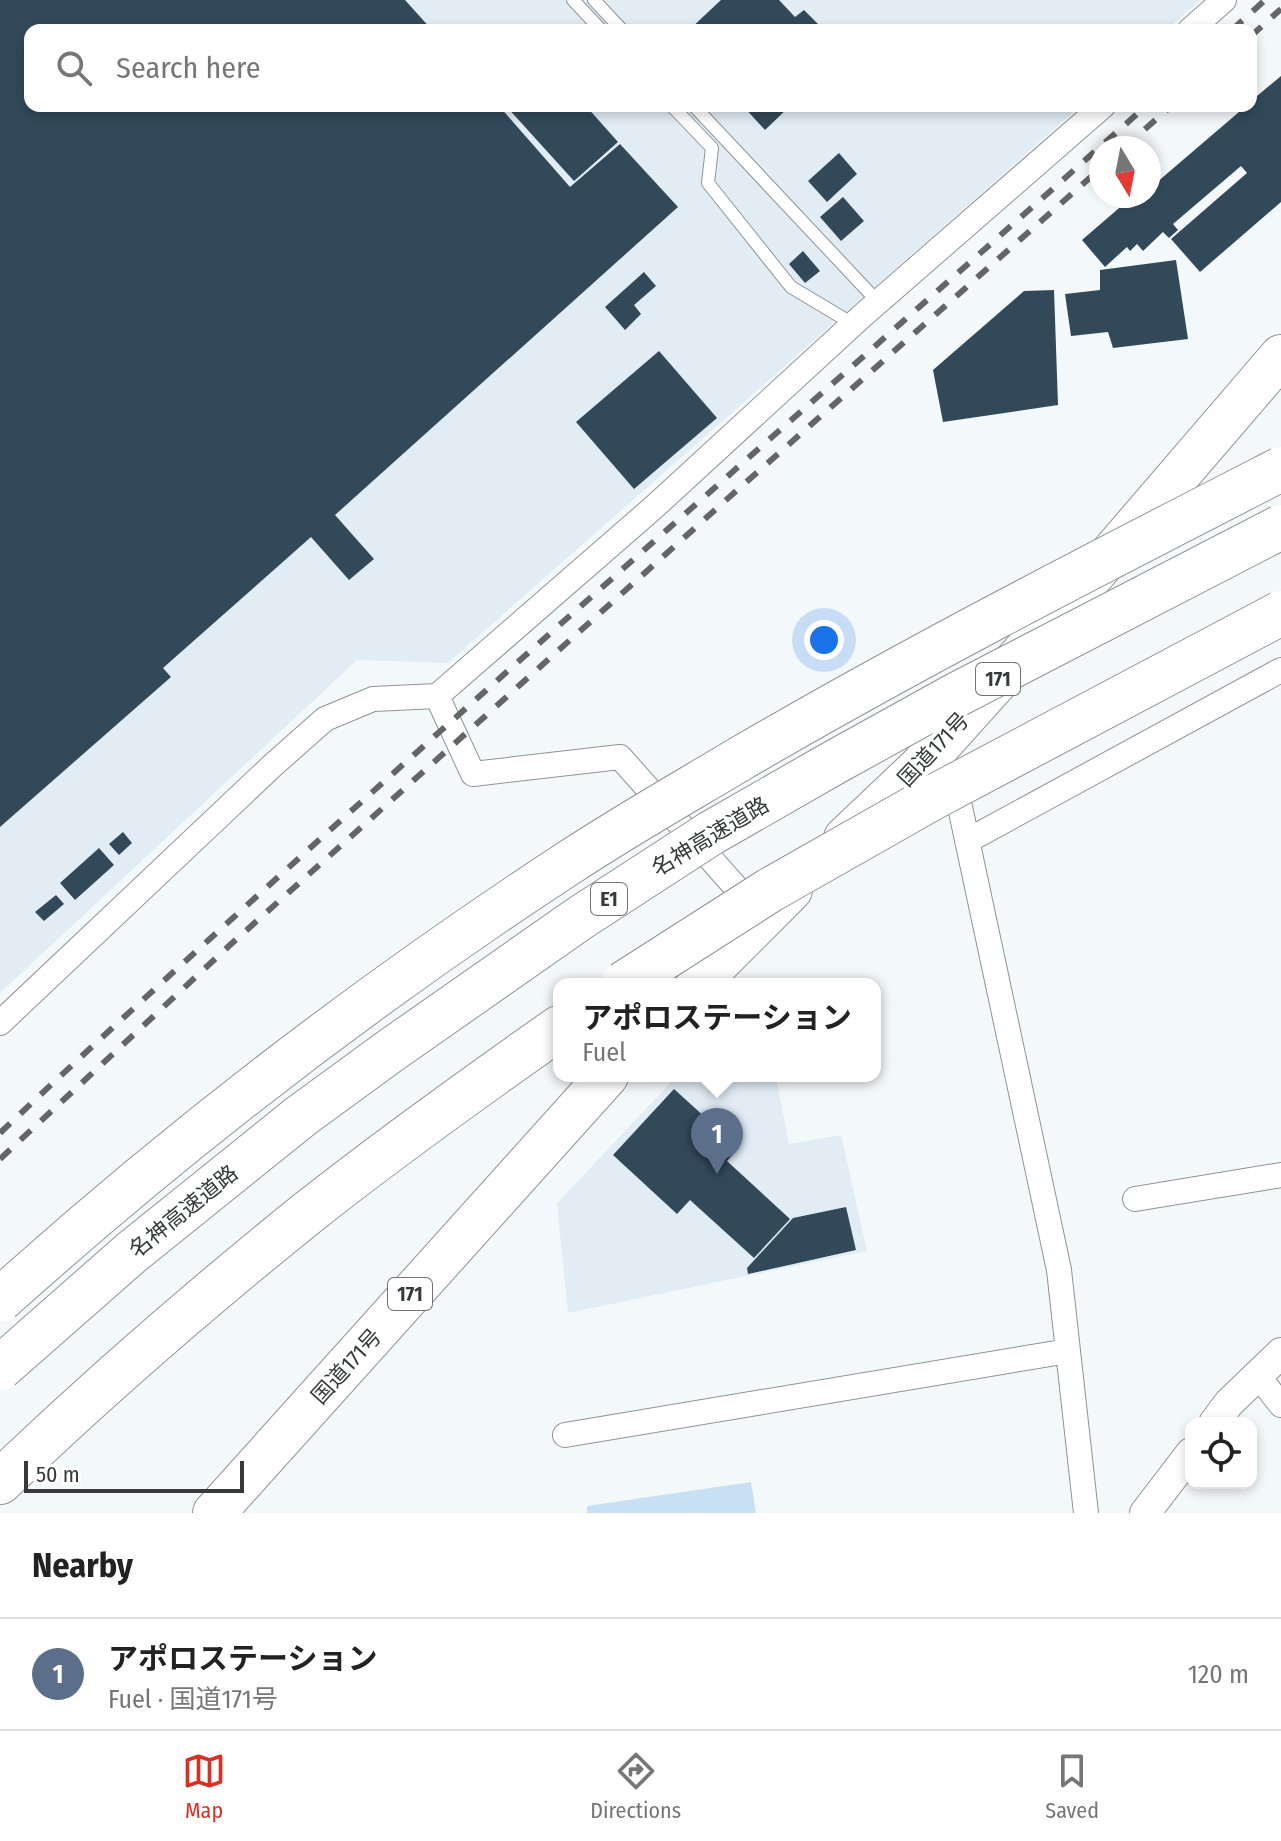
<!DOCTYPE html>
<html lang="en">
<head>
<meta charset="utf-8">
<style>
	body { margin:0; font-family:"Fira Sans Condensed","Noto Sans JP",sans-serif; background:#f6f6f6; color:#222 }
	.controls { position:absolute; right:24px; bottom:24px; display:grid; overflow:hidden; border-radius:16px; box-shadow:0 4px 12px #0003 }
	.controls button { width:72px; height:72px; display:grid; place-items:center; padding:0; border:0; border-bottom:2px solid #e0e0e0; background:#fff; color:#222; font:40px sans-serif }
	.compass { position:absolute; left:1089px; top:136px; width:72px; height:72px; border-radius:50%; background:#fff; box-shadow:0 4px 12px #0003; rotate:170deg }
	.scale { position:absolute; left:24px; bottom:20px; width:220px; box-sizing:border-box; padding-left:8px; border:4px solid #37393a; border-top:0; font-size:22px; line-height:28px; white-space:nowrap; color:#37393a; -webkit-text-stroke:6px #fff; paint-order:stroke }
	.you { position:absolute; left:824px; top:640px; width:28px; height:28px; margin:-20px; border:6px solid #fff; border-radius:50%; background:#1a73e8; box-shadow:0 0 0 12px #1a73e833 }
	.badge { display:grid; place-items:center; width:52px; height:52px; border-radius:50%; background:#d93025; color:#fff; font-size:26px; font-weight:700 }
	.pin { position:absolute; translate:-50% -66px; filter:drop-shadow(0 2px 4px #0008) }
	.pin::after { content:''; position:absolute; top:42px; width:28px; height:24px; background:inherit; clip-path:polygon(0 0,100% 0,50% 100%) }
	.popup { position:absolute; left:553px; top:978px; width:328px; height:104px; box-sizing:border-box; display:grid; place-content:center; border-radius:16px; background:#fff; filter:drop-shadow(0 2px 6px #0005); font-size:26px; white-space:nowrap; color:#767676 }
	.popup b { font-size:30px; color:#222 }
	.popup::after { content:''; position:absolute; left:50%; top:100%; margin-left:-16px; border:16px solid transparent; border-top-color:#fff }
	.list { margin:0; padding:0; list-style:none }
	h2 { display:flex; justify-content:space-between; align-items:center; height:104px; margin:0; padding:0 32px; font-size:34px }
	h2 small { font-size:26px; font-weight:400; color:#767676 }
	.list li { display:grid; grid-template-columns:52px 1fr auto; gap:24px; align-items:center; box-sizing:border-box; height:112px; padding:0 32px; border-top:2px solid #e0e0e0 }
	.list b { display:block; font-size:30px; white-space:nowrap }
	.list p { margin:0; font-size:26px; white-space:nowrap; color:#767676 }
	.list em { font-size:26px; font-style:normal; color:#767676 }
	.icon { flex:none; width:44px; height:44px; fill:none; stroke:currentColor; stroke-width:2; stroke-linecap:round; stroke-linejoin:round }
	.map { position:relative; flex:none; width:1281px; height:1513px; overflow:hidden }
	.search { position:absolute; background:#fff; box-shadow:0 4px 12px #0003; left:24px; right:24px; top:24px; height:88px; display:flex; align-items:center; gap:20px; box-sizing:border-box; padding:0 28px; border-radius:16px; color:#767676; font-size:30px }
	.sheet { height:216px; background:#fff }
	nav { display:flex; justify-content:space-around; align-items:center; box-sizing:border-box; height:112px; border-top:2px solid #e0e0e0; background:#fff; font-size:22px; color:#767676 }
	nav a { display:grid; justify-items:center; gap:4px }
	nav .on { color:#d93025 }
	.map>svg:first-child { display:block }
</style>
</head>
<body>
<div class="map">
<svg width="1281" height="1513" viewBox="0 0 1281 1513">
	<rect width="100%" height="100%" fill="#f3f8fb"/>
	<path fill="#e1ecf5" d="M0,0H1201L1166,30H30V106H1080L448,663L357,660L0,993Z
		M677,1076H776L789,1144L841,1135L867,1251L568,1313L557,1203Z"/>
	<path fill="#c7e0f4" d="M751,1482L756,1513H587V1506Z"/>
	<path fill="#32495a" d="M0,0H405L432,30H30V106H499L570,187L620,144L678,207L335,515L374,559L349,580L311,537L163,668L171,677L0,827Z
		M721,0H779L795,17L804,10L824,30H689Z
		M1281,76V202L1200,272L1171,239L1247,173L1241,166L1173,224L1178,230L1169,238L1163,232L1143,251L1137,244L1130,251L1127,247L1105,267L1082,240L1133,196H1149V189L1246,106H1251V101Z
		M506,106H586L618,142L574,181Z
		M743,106H790L765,130Z
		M839,153L857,174L827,202L808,181Z
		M843,197L864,221L841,241L820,217Z
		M803,251L820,271L805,283L789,264Z
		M1176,260L1188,339L1113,348L1108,332L1071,336L1065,294L1100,290V270Z
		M644,272L656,286L634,305L641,314L625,330L605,307Z
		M1054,290L1058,405L943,422L933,370L1024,291Z
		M659,351L717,418L634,489L576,422Z
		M123,832L132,843L119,855L109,844Z
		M99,848L114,865L75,900L60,883Z
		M56,895L64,904L44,921L35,912Z
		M674,1089L739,1148L727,1161L790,1219L754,1258L690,1200L677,1214L613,1155Z
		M846,1207L856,1250L748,1274L747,1268L793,1218Z"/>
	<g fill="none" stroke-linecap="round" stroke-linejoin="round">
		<defs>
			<path id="service" d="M573,0L601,30
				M594,0L622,30
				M672,106L712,148L708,183L791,287L853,324
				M694,106L878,302"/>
			<path id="minor" d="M1190,30L1224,0
				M437,696L653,508L862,316L1103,106
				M954,779L1059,1270L1086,1513
				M967,841L1281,670
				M0,1023L272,766L325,719L373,699L437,696L473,774L620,757L757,911
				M1135,1199L1281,1175
				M1258,1376L1281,1405
				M565,1435L1068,1351"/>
			<path id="tertiary" d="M1214,1423L1229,1403L1281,1353
				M1145,1513L1191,1453"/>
			<path id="trunk" d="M845,838L920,767L1092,576L1281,356
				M697,984L791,890
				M214,1513L607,1076"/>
			<path id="motorway" d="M0,1482C99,1387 203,1297 310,1211C391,1147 475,1087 559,1028"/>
		</defs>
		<use href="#service" stroke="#8f9396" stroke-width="14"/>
		<use href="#minor" stroke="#8f9396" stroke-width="26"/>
		<use href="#tertiary" stroke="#8f9396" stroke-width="32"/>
		<use href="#trunk" stroke="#8f9396" stroke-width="44"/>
		<use href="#motorway" stroke="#8f9396" stroke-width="46"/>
		<use href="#service" stroke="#fff" stroke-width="12"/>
		<use href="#minor" stroke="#fff" stroke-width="24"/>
		<use href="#tertiary" stroke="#fff" stroke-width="30"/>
		<use href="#trunk" stroke="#fff" stroke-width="42"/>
		<use href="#motorway" stroke="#fff" stroke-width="44"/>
		<path stroke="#636667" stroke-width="6" stroke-dasharray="14 14" stroke-linecap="butt" d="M1232,30L1265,0
			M1251,36L1281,9
			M1124,148L1171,106
			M0,1133C105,1033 212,937 319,840C593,593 871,351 1146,106
			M0,1159L230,945L735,492L1101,168"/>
		<defs>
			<path id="motorway-bridge" d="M623,984L770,890L932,798L1281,613
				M0,1300C177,1141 368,994 567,864C623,827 681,794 738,760C916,656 1098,563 1281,469
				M0,1368L132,1252L301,1116L390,1051L580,918L711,833L835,762L958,694L1281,527"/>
		</defs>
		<use href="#motorway-bridge" stroke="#8f9396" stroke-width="46" stroke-linecap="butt"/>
		<use href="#motorway-bridge" stroke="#fff" stroke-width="44"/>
	</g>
	<g text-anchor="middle" stroke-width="8" stroke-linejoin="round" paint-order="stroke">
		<g fill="#fff" stroke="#737475" stroke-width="2">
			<rect x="976" y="663" width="44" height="32" rx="6"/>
			<rect x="591" y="883" width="36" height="32" rx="6"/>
			<rect x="388" y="1278" width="44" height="32" rx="6"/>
		</g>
		<g font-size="20" font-weight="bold" fill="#37393a">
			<text x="998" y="686">171</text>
			<text x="609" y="906">E1</text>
			<text x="410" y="1301">171</text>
		</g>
		<g font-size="22" fill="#37393a" stroke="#fff">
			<text transform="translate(933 749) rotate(-47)" y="8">国道171号</text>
			<text transform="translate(710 836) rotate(-31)" y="8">名神高速道路</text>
			<text transform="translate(183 1211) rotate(-39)" y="8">名神高速道路</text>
			<text transform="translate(346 1366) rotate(-48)" y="8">国道171号</text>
		</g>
	</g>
</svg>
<div class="controls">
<button><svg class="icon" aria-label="locate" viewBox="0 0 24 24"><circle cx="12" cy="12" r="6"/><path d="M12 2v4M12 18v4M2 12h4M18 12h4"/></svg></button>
</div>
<svg class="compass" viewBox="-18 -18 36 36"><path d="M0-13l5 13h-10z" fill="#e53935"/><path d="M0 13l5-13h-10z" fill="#767676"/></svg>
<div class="scale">50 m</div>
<div class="you"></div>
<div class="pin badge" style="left:717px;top:1174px;background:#5c6f8a">1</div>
<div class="popup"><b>アポロステーション</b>Fuel</div>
<div class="search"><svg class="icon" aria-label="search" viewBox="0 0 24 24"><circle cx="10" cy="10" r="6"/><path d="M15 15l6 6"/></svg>Search here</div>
</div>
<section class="sheet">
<h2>Nearby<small></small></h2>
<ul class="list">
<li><span class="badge" style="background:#5c6f8a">1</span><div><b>アポロステーション</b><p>Fuel · 国道171号</p></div><em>120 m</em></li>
</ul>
</section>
<nav>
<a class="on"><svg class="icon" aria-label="map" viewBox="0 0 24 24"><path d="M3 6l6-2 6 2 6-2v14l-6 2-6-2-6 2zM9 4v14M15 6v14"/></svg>Map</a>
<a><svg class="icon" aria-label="directions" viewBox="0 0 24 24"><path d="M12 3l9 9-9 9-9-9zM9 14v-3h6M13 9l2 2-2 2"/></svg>Directions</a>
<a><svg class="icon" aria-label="saved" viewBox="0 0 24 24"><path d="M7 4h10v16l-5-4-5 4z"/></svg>Saved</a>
</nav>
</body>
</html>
